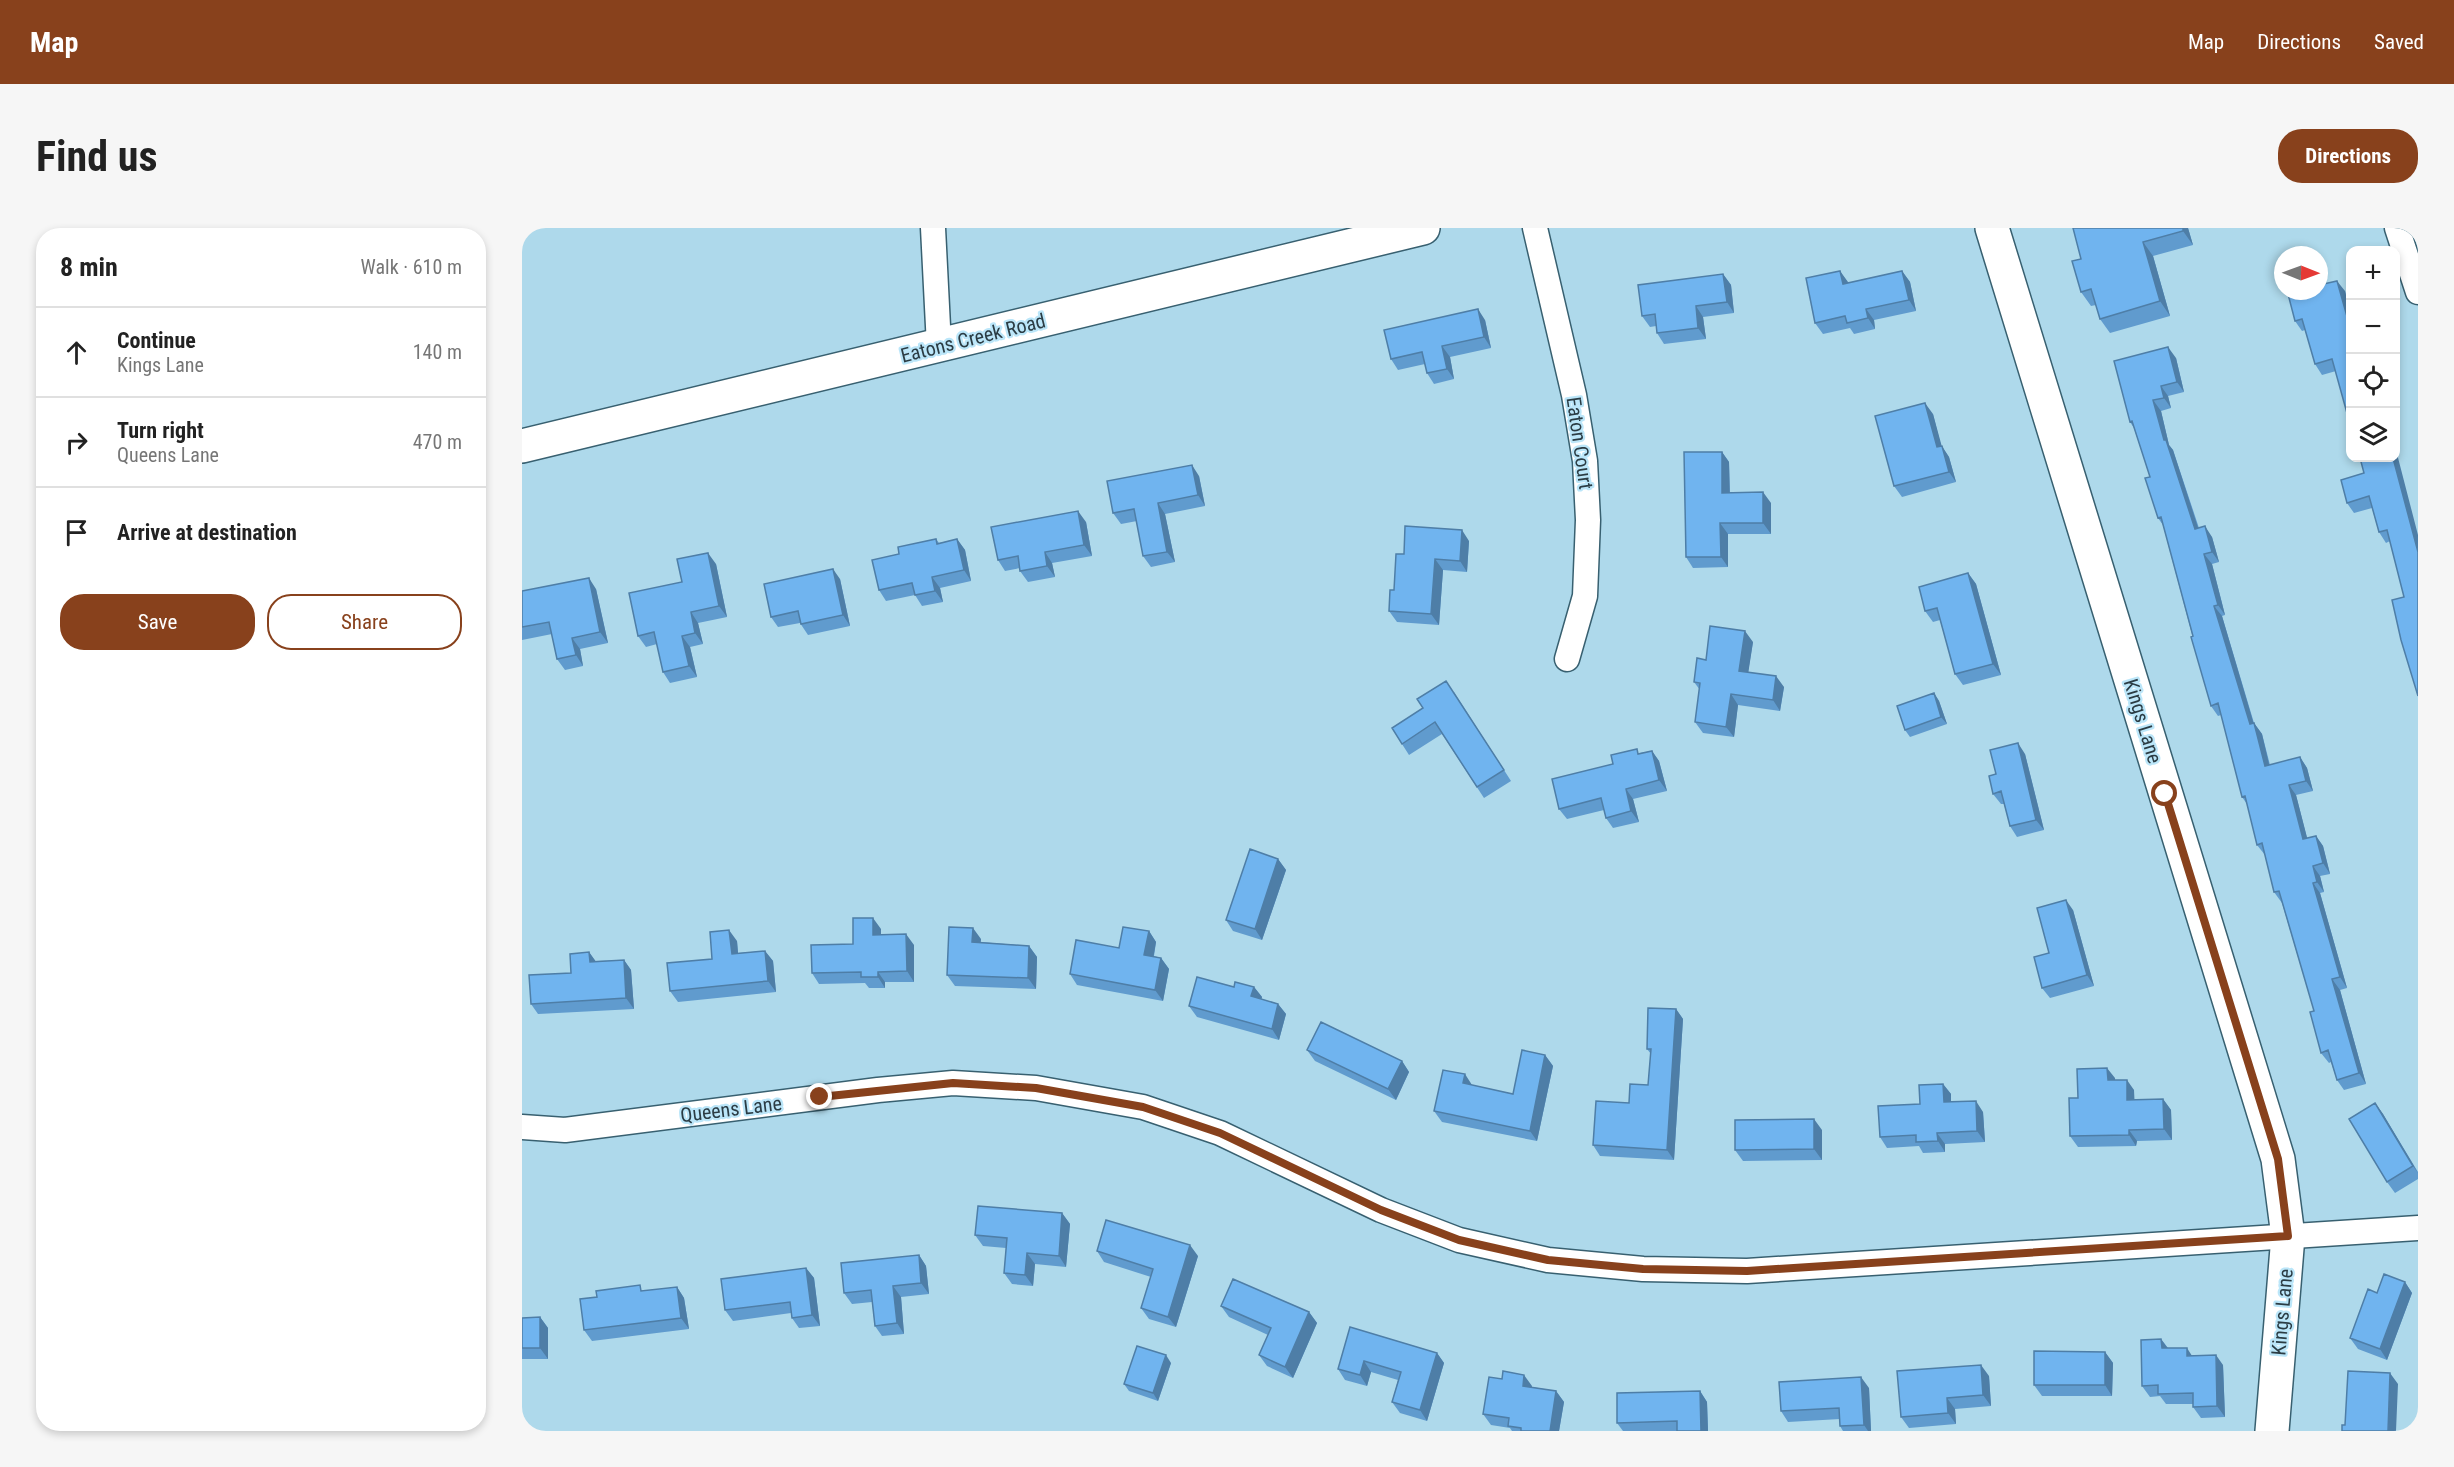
<!DOCTYPE html>
<html lang="en">
<head>
<meta charset="utf-8">
<style>
	body { margin:0; font-family:"Roboto Condensed",sans-serif; background:#f6f6f6; color:#222 }
	.controls { position:absolute; right:18px; top:18px; display:grid; overflow:hidden; border-radius:12px; box-shadow:0 3px 9px #0003 }
	.controls button { width:54px; height:54px; display:grid; place-items:center; padding:0; border:0; border-bottom:2px solid #e0e0e0; background:#fff; color:#222; font:30px sans-serif }
	.compass { position:absolute; left:1752px; top:18px; width:54px; height:54px; border-radius:50%; background:#fff; box-shadow:0 3px 9px #0003; rotate:91deg }
	.stop { position:absolute; width:18px; height:18px; margin:-14px; border:4px solid #88411c; border-radius:50%; background:#fff }
	.stop.end { background:#88411c; border-color:#fff; box-shadow:0 2px 6px #0008 }
	.list { margin:0; padding:0; list-style:none }
	h2 { display:flex; justify-content:space-between; align-items:center; height:78px; margin:0; padding:0 24px; font-size:26px }
	h2 small { font-size:20px; font-weight:400; color:#767676 }
	.list li { display:grid; grid-template-columns:39px 1fr auto; gap:18px; align-items:center; box-sizing:border-box; height:90px; padding:0 24px; border-top:2px solid #e0e0e0 }
	.list b { display:block; font-size:22px; white-space:nowrap }
	.list p { margin:0; font-size:20px; white-space:nowrap; color:#767676 }
	.list em { font-size:20px; font-style:normal; color:#767676 }
	.actions { display:flex; gap:12px; padding:18px 24px }
	.actions a { flex:1; padding:14px 0; border:2px solid #88411c; border-radius:24px; text-align:center; font-size:21px; color:#88411c }
	.actions .main { background:#88411c; color:#fff }
	.icon { flex:none; width:33px; height:33px; fill:none; stroke:currentColor; stroke-width:2; stroke-linecap:round; stroke-linejoin:round }
	.map { position:relative; flex:none; width:1896px; height:1203px; overflow:hidden; border-radius:24px }
	header { display:flex; align-items:center; gap:36px; box-sizing:border-box; height:84px; padding:0 30px; background:#88411c; color:#fff }
	header strong { font-size:28px }
	nav { display:flex; gap:33px; margin-inline-start:auto; font-size:21px }
	.intro { display:flex; align-items:center; justify-content:space-between; box-sizing:border-box; height:144px; padding:0 36px }
	h1 { margin:0; font-size:42px }
	.button { padding:15px 27px; border-radius:24px; background:#88411c; color:#fff; font-size:21px; font-weight:700 }
	main { display:flex; gap:36px; padding:0 36px }
	aside { flex:1; background:#fff; border-radius:24px; box-shadow:0 3px 9px #0003 }
	.map>svg:first-child { display:block }
</style>
</head>
<body>
<header>
<strong>Map</strong>
<nav><a>Map</a><a>Directions</a><a>Saved</a></nav>
</header>
<div class="intro"><h1>Find us</h1><a class="button">Directions</a></div>
<main>
<aside>
<h2>8 min<small>Walk · 610 m</small></h2>
<ul class="list">
<li><svg class="icon" aria-label="ahead" viewBox="0 0 24 24"><path d="M12 20V5M6 11l6-6 6 6"/></svg><div><b>Continue</b><p>Kings Lane</p></div><em>140 m</em></li>
<li><svg class="icon" aria-label="right" viewBox="0 0 24 24"><path d="M7 20v-9h11M14 6l5 5-5 5"/></svg><div><b>Turn right</b><p>Queens Lane</p></div><em>470 m</em></li>
<li><svg class="icon" aria-label="arrive" viewBox="0 0 24 24"><path d="M6 21V4h12l-3 4 3 4H6"/></svg><div><b>Arrive at destination</b></div></li>
</ul>
<div class="actions"><a class="main">Save</a><a>Share</a></div>
</aside>
<div class="map">
<svg width="1896" height="1203" viewBox="0 0 1896 1203">
	<rect width="100%" height="100%" fill="#aed9eb"/>
	<g fill="none" stroke-linecap="round" stroke-linejoin="round">
		<defs>
			<path id="street" d="M411,0L417,118
				M1013,0L1052,167L1063,233L1066,292L1063,368L1045,431
				M1875,0L1896,64
				M0,899L43,902L356,862L431,855L514,860L621,879L698,905L859,982L937,1012L1026,1032L1121,1041L1225,1043L1896,1000"/>
			<path id="secondary" d="M1470,0L1756,931L1766,1008L1750,1203
				M0,218L901,0"/>
		</defs>
		<use href="#street" stroke="#386070" stroke-width="27"/>
		<use href="#secondary" stroke="#386070" stroke-width="36"/>
		<use href="#street" stroke="#fff" stroke-width="24"/>
		<use href="#secondary" stroke="#fff" stroke-width="33"/>
	</g>
	<path fill="#609bce" d="M1551,0H1666L1671,17L1631,28L1648,88L1588,105L1578,91L1574,77L1569,78L1559,64V31Z
		M1318,43L1326,55L1380,43L1388,54L1394,83L1352,92L1353,101L1332,106L1328,100L1301,106L1293,95Z
		M1201,46L1209,57L1212,85L1181,89L1184,111L1142,116L1135,105L1134,98L1128,99L1120,88Z
		M1823,63L1828,84V196L1814,143L1800,147L1793,136L1783,102L1780,103L1773,93Z
		M963,92L969,120L928,129L932,151L912,156L905,145L903,136L876,142L869,131Z
		M1654,130L1662,164L1646,168L1649,180L1639,183L1647,217L1651,222L1677,300L1690,309L1697,334L1690,336L1703,387L1700,388L1732,495L1740,506L1748,537L1778,529L1785,540L1791,563L1774,567L1785,610L1794,608L1801,618L1808,646L1798,648L1802,664L1798,665L1825,760L1818,762L1844,856L1822,862L1815,852L1809,834L1807,835L1799,825L1792,783L1760,675L1752,664L1743,627L1735,617L1725,576L1720,569L1699,487L1696,488L1689,478L1641,297L1636,290L1628,249L1612,200L1608,194Z
		M1411,186L1419,218L1427,229L1434,254L1380,269L1372,258Z
		M1200,224L1207,234L1208,265L1249,275V306H1206V339L1171,340L1164,329Z
		M1874,230L1882,369L1868,313L1864,315L1857,304L1850,280L1832,285L1825,275L1842,245Z
		M677,248L683,278L643,286L653,334L629,339L621,328L615,293L599,296L591,285Z
		M564,294L570,328L530,335L533,349L506,354L498,343V340L483,343L476,332Z
		M414,311L417,315L435,311L443,322L449,353L418,360L421,374L400,378L393,367L364,373L357,362L377,326Z
		M947,313L945,344L921,342L917,397L875,394L867,383L882,326Z
		M194,336L205,389L176,395L181,416L168,419L175,449L148,455L141,444L135,416L124,419L116,408L160,354Z
		M1446,345L1454,356L1479,447L1441,457L1433,446L1418,392L1411,394L1403,383Z
		M318,351L328,398L286,407L278,395L256,399L249,389Z
		M74,361L86,415L58,421L61,438L43,442L35,431L30,406L0,412V363Z
		M1231,414L1226,444L1262,459L1258,483L1216,477L1212,509L1181,505L1173,494L1178,462L1172,454L1184,432Z
		M932,464L989,553L962,570L920,506L887,527L880,516Z
		M1412,465L1417,473L1425,496L1388,509L1383,502Z
		M1130,523L1137,533L1145,563L1111,571L1117,594L1091,600L1084,590L1082,582L1045,591L1037,581L1091,536L1118,525Z
		M1503,526L1522,602L1495,609L1488,598L1482,576H1479L1471,566Z
		M756,631L764,642L740,712L711,703L704,692Z
		M1551,682L1572,758L1528,770L1520,760L1527,725Z
		M359,701V706L392,717V754H363V760H347L343,755L297,756L290,745L331,716Z
		M627,703L634,714L632,728L639,730L647,741L641,773L555,757L548,746L597,720Z
		M459,711L458,714L507,718L515,729L514,761L433,758L425,747Z
		M215,713L216,725L243,723L251,733L254,764L156,774L148,763Z
		M67,724L73,733L102,732L109,742L112,781L16,786L9,776L49,745Z
		M712,759H732L740,769L739,771L756,776L764,786L757,812L675,789L667,778Z
		M1154,781L1161,791L1152,932L1078,928L1071,917L1107,875L1126,857L1129,826L1125,821Z
		M785,822L880,833L887,844L874,872L793,833Z
		M1023,827L1031,838L1015,913L920,894L912,883L991,866Z
		M1593,850V852L1612,862V872L1641,871L1649,882L1650,912L1615,913L1614,918L1556,919L1548,908L1556,870Z
		M1421,856L1429,866V874L1461,884L1463,914L1423,916V924L1401,925L1397,918L1365,920L1358,909Z
		M1853,875L1861,886L1896,944V951L1873,965L1865,954Z
		M1300,902V932L1221,933L1213,922Z
		M540,985L548,996L544,1039L513,1036L511,1058L490,1056L482,1045L484,1020L461,1018L453,1007Z
		M575,1023L676,1028L654,1099L627,1091L619,1080L629,1049L582,1034Z
		M397,1027L404,1038L407,1066L379,1069L382,1106L360,1108L353,1098L350,1074L330,1076L322,1065Z
		M284,1040L292,1050L298,1098L277,1100L270,1090L269,1085L211,1093L203,1082Z
		M1883,1054L1890,1065L1865,1132L1836,1121L1828,1110L1855,1065Z
		M155,1059L162,1070L167,1101L70,1113L62,1102L122,1063Z
		M699,1078L787,1084L795,1095L771,1150L745,1138L737,1127L746,1107L707,1089Z
		M18,1089L26,1100V1131H0V1090Z
		M828,1099L915,1125L922,1135L905,1193L878,1185L870,1174L876,1152L849,1144L845,1158L823,1152L816,1141Z
		M1639,1111L1646,1120L1701,1137L1703,1189L1679,1190L1671,1179V1176H1644L1638,1168L1628,1169L1620,1158Z
		M1583,1124L1591,1135L1590,1168H1520L1512,1157Z
		M649,1135L636,1173L607,1163L602,1156Z
		M1467,1148L1469,1178L1433,1181L1434,1196L1387,1200L1379,1189Z
		M1010,1158V1159L1034,1163L1042,1174L1037,1203H990L988,1200L969,1197L961,1186Z
		M1347,1160L1349,1203H1321L1318,1198V1191L1266,1194L1259,1183Z
		M1178,1163L1185,1174L1186,1203H1101L1095,1195Z"/>
	<path fill="#4e7ea7" d="M1661,0H1666L1671,17L1661,3Z
		M1621,14L1631,28L1648,88L1638,73Z
		M1318,43L1326,54L1329,67L1321,56Z
		M1380,43L1388,54L1394,83L1387,72Z
		M1201,46L1209,57L1212,85L1205,74Z
		M1815,53L1823,63L1828,84V99Z
		M1174,78L1181,89L1184,111L1176,100Z
		M956,81L963,92L969,120L962,109Z
		M1344,81L1352,92L1353,101L1346,90Z
		M920,118L928,129L932,151L925,141Z
		M1646,119L1654,130L1662,164L1655,154Z
		M1639,158L1646,168L1649,180L1642,170Z
		M1631,172L1639,183L1647,217L1651,222L1680,312L1673,301L1642,212Z
		M1403,175L1411,186L1423,230L1415,219Z
		M1420,218L1427,229L1434,254L1427,244Z
		M1874,222L1896,307V324L1871,230H1874Z
		M1200,224L1207,234L1208,276L1200,265Z
		M670,237L677,248L683,278L676,267Z
		M1241,264L1249,275V306L1241,295Z
		M636,275L643,286L653,334L645,324Z
		M556,283L564,294L570,328L562,317Z
		M1198,295L1206,306V339L1199,329Z
		M1683,298L1690,309L1697,334L1690,324Z
		M940,302L947,313L945,344L938,333Z
		M435,311L443,322L449,353L442,342Z
		M523,324L530,335L533,349L525,338Z
		M186,325L194,336L205,389L197,378Z
		M1682,326L1690,336L1703,387L1696,377Z
		M913,331L921,342L917,397L909,386Z
		M311,341L318,351L328,398L321,387Z
		M1446,345L1454,356L1479,447L1471,436Z
		M410,349L418,360L421,374L413,363Z
		M67,350L74,361L86,415L78,404Z
		M1692,378L1700,388L1735,507L1732,495L1740,506L1750,549L1743,538L1728,496Z
		M169,384L176,395L181,416L173,405Z
		M1223,403L1231,414L1225,453L1217,443Z
		M160,408L168,419L175,449L167,438Z
		M50,410L58,421L61,438L54,427Z
		M1254,448L1262,459L1258,483L1251,472Z
		M1412,465L1417,473L1425,496L1419,489Z
		M1209,466L1216,477L1212,509L1204,499Z
		M1496,515L1503,526L1522,602L1514,592Z
		M1130,523L1137,533L1145,563L1137,552Z
		M1778,529L1785,540L1791,563L1784,553Z
		M1767,557L1774,567L1788,621L1781,611Z
		M1104,561L1111,571L1117,594L1109,583Z
		M1794,608L1801,618L1808,646L1801,635Z
		M756,631L764,642L740,712L733,701Z
		M1791,638L1798,648L1802,664L1795,654Z
		M1791,655L1798,665L1825,760L1818,749Z
		M1544,672L1551,682L1572,758L1565,747Z
		M351,690L359,701V717L351,707Z
		M451,700L459,711L458,725L450,714Z
		M207,702L215,713L217,737L210,726Z
		M627,703L634,714L630,737L622,727Z
		M384,706L392,717V754L385,743Z
		M507,718L515,729L514,761L506,750Z
		M243,723L251,733L254,764L246,753Z
		M67,724L75,735L68,734Z
		M639,730L647,741L641,773L633,762Z
		M102,732L109,742L112,781L104,770Z
		M356,744L363,754V760L356,749Z
		M1810,751L1818,762L1844,856L1837,845Z
		M732,759L740,769L737,779L729,768Z
		M756,776L764,786L757,812L750,801Z
		M1154,781L1161,791L1152,932L1145,922Z
		M1023,827L1031,838L1015,913L1008,903Z
		M880,833L887,844L874,872L866,861Z
		M1585,840L1593,850L1594,863L1586,852Z
		M943,846L950,857L941,855Z
		M1605,852L1612,862L1613,883L1605,872Z
		M1421,856L1429,866V885L1422,874Z
		M1641,871L1649,882L1650,912L1642,901Z
		M1454,873L1461,884L1463,914L1455,903Z
		M1853,875L1861,886L1896,945L1891,938Z
		M1292,891L1300,902V932L1292,921Z
		M1607,902L1615,913L1614,918L1607,907Z
		M1415,905L1423,916V924L1416,913Z
		M540,985L548,996L544,1039L537,1028Z
		M668,1017L676,1028L654,1099L646,1089Z
		M505,1025L513,1036L511,1058L503,1047Z
		M397,1027L404,1038L407,1066L399,1055Z
		M284,1040L292,1050L298,1098L290,1087Z
		M1883,1054L1890,1065L1865,1132L1858,1121Z
		M371,1058L379,1069L382,1106L375,1095Z
		M155,1059L162,1070L167,1101L159,1090Z
		M787,1084L795,1095L771,1150L763,1139Z
		M18,1089L26,1100V1131L18,1120Z
		M1639,1111L1647,1122L1640,1120Z
		M1665,1120L1672,1131L1665,1128Z
		M1583,1124L1591,1135L1590,1168L1583,1157Z
		M915,1125L922,1135L905,1193L898,1182Z
		M644,1127L649,1135L636,1173L631,1165Z
		M1694,1127L1701,1137L1703,1189L1695,1178Z
		M842,1133L849,1144L845,1158L838,1147Z
		M1459,1137L1467,1148L1469,1178L1461,1167Z
		M1868,1145L1876,1156L1874,1203H1866Z
		M1002,1147L1010,1158L1008,1169L1001,1158Z
		M1339,1149L1347,1160L1349,1203H1346L1342,1197Z
		M1034,1163L1042,1174L1037,1203H1028Z
		M1178,1163L1185,1174L1186,1203H1179Z
		M1425,1170L1433,1181L1434,1196L1426,1185Z"/>
	<path fill="#70b4ef" stroke="#4e7ea7" stroke-width="1.5" d="M1551,0H1661V3L1621,14L1638,73L1578,91L1569,61L1559,64L1550,33L1559,31Z
		M1318,43L1321,56L1380,43L1387,72L1344,81L1346,90L1325,95L1323,88L1293,95L1284,50Z
		M1201,46L1205,74L1174,78L1176,100L1135,105L1133,86L1120,88L1116,57Z
		M1815,53L1828,99V196L1810,131L1793,136L1780,91L1773,93L1766,66L1776,63H1797V57Z
		M956,81L962,109L920,118L925,141L905,145L900,124L869,131L862,102Z
		M1646,119L1655,154L1639,158L1642,170L1631,172L1642,212H1644L1673,301L1683,298L1690,324L1682,326L1696,377L1692,378L1728,496L1732,495L1743,538L1778,529L1784,553L1767,557L1781,611L1794,608L1801,635L1791,638L1795,654L1791,655L1818,749L1810,751L1837,845L1815,852L1806,822L1799,825L1788,784L1792,783L1757,663L1752,664L1740,615L1735,617L1723,568L1720,569L1696,475L1689,478L1669,409L1671,408L1639,289L1636,290L1623,250L1628,249L1610,193L1608,194L1592,133Z
		M1403,175L1415,219L1420,218L1427,244L1372,258L1353,188Z
		M1162,224H1200V265L1241,264V295H1198L1199,329H1164Z
		M1838,230H1871L1896,324V468L1879,412L1870,372L1882,369L1865,302L1857,304L1847,268L1825,275L1819,252L1842,245Z
		M670,237L676,267L636,275L645,324L621,328L612,281L591,285L585,253Z
		M556,283L562,317L523,324L525,338L498,343L496,328L476,332L469,299Z
		M883,298L940,302L938,333L913,331L909,386L867,383L868,362H872L874,326H882Z
		M414,311L415,316L435,311L442,342L410,349L413,363L393,367L390,355L357,362L350,332L377,326L376,319Z
		M186,325L197,378L169,384L173,405L160,408L167,438L141,444L132,404L116,408L107,365L160,354L155,331Z
		M311,341L321,387L279,396L276,383L249,389L242,356Z
		M1446,345L1471,436L1433,446L1415,380L1403,383L1397,359Z
		M67,350L78,404L50,410L54,427L35,431L27,394L0,399V363Z
		M1188,398L1223,403L1217,443L1254,448L1251,472L1209,466L1204,499L1173,494L1178,455L1172,454L1175,430L1184,432Z
		M924,453L982,542L955,559L913,494L880,516L870,500L901,480L895,471Z
		M1412,465L1419,489L1383,502L1375,478Z
		M1496,515L1514,592L1488,598L1479,563L1471,566L1467,548L1474,546L1468,522Z
		M1115,521L1116,526L1130,523L1137,552L1104,561L1109,583L1084,590L1079,570L1037,581L1030,551L1091,536L1089,527Z
		M728,621L756,631L733,701L704,692Z
		M1544,672L1565,747L1520,760L1512,729L1527,725L1515,680Z
		M331,690H351V707L384,706L385,743L356,744V749H339V744L290,745L289,717L331,716Z
		M427,699L451,700L450,714L507,718L506,750L425,747Z
		M601,699L627,703L622,727L639,730L633,762L548,746L554,712L597,720Z
		M207,702L210,726L243,723L246,753L148,763L145,735L190,731L188,704Z
		M67,724L68,734L102,732L104,770L9,776L7,747L49,745L48,726Z
		M675,749L712,759L713,754L732,759L729,768L756,776L750,801L667,778Z
		M1126,780L1154,781L1145,922L1071,917L1074,873L1107,875L1108,856L1126,857L1129,821H1125Z
		M799,794L880,833L866,861L785,822Z
		M1000,822L1023,827L1008,903L912,883L921,842L943,846L941,855L991,866Z
		M1585,840L1586,852H1605V872L1641,871L1642,901L1607,902V907L1548,908L1547,870H1556L1555,841Z
		M1421,856L1422,874L1454,873L1455,903L1415,905L1416,913L1394,914V907L1358,909L1356,878L1398,876L1397,857Z
		M1853,875L1891,938L1865,954L1827,891Z
		M1292,891V921L1213,922V892Z
		M456,978L540,985L537,1028L505,1025L503,1047L482,1045L485,1010L453,1007Z
		M584,992L668,1017L646,1089L619,1080L631,1041L575,1023Z
		M397,1027L399,1055L371,1058L375,1095L353,1098L349,1062L322,1065L319,1035Z
		M284,1040L290,1087L270,1090L268,1074L203,1082L199,1051Z
		M1862,1046L1883,1054L1858,1121L1828,1110L1846,1061L1855,1065Z
		M711,1051L787,1084L763,1139L737,1127L749,1100L699,1078Z
		M118,1057L119,1063L155,1059L159,1090L62,1102L58,1071L75,1069L74,1063Z
		M18,1089V1120H0V1090Z
		M828,1099L915,1125L898,1182L870,1174L879,1144L842,1133L838,1147L816,1141Z
		M1639,1111L1640,1120H1665V1128L1694,1127L1695,1178L1671,1179V1165L1636,1166V1157L1620,1158L1619,1112Z
		M615,1118L644,1127L631,1165L602,1156Z
		M1512,1123L1583,1124V1157H1512Z
		M1459,1137L1461,1167L1425,1170L1426,1185L1379,1189L1375,1143Z
		M981,1143L1002,1147L1001,1158L1034,1163L1028,1203H999V1200L986,1198L987,1190L961,1186L967,1149L980,1151Z
		M1826,1143L1868,1145L1866,1203H1820V1197H1823Z
		M1339,1149L1342,1197L1318,1198L1317,1180L1259,1183L1257,1154Z
		M1178,1163L1179,1203H1155V1193L1095,1195V1165Z"/>
	<g fill="none" stroke-linecap="round" stroke-linejoin="round">
		<path stroke="#88411c" stroke-width="8" d="M298,869L431,855L514,860L621,879L698,905L859,982L937,1012L1026,1032L1121,1041L1225,1043L1766,1008L1756,931L1643,566"/>
	</g>
	<g text-anchor="middle" stroke-width="4.5" stroke-linejoin="round" paint-order="stroke">
		<g font-size="20" fill="#2b3c44" stroke="#bbe6f9">
			<text transform="translate(451 110) rotate(-14)" y="7">Eatons Creek Road</text>
			<text transform="translate(1058 215) rotate(82)" y="7">Eaton Court</text>
			<text transform="translate(1621 493) rotate(73)" y="7">Kings Lane</text>
			<text transform="translate(209 881) rotate(-7)" y="7">Queens Lane</text>
			<text transform="translate(1760 1084) rotate(-85)" y="7">Kings Lane</text>
		</g>
	</g>
</svg>
<div class="controls">
<button>+</button>
<button>−</button>
<button><svg class="icon" aria-label="locate" viewBox="0 0 24 24"><circle cx="12" cy="12" r="6"/><path d="M12 2v4M12 18v4M2 12h4M18 12h4"/></svg></button>
<button><svg class="icon" aria-label="layers" viewBox="0 0 24 24"><path d="M12 4l9 5-9 5-9-5zM3 14l9 5 9-5"/></svg></button>
</div>
<svg class="compass" viewBox="-18 -18 36 36"><path d="M0-13l5 13h-10z" fill="#e53935"/><path d="M0 13l5-13h-10z" fill="#767676"/></svg>
<div class="stop" style="left:1643px;top:566px"></div>
<div class="stop end" style="left:298px;top:869px"></div>
</div>
</main>
</body>
</html>
